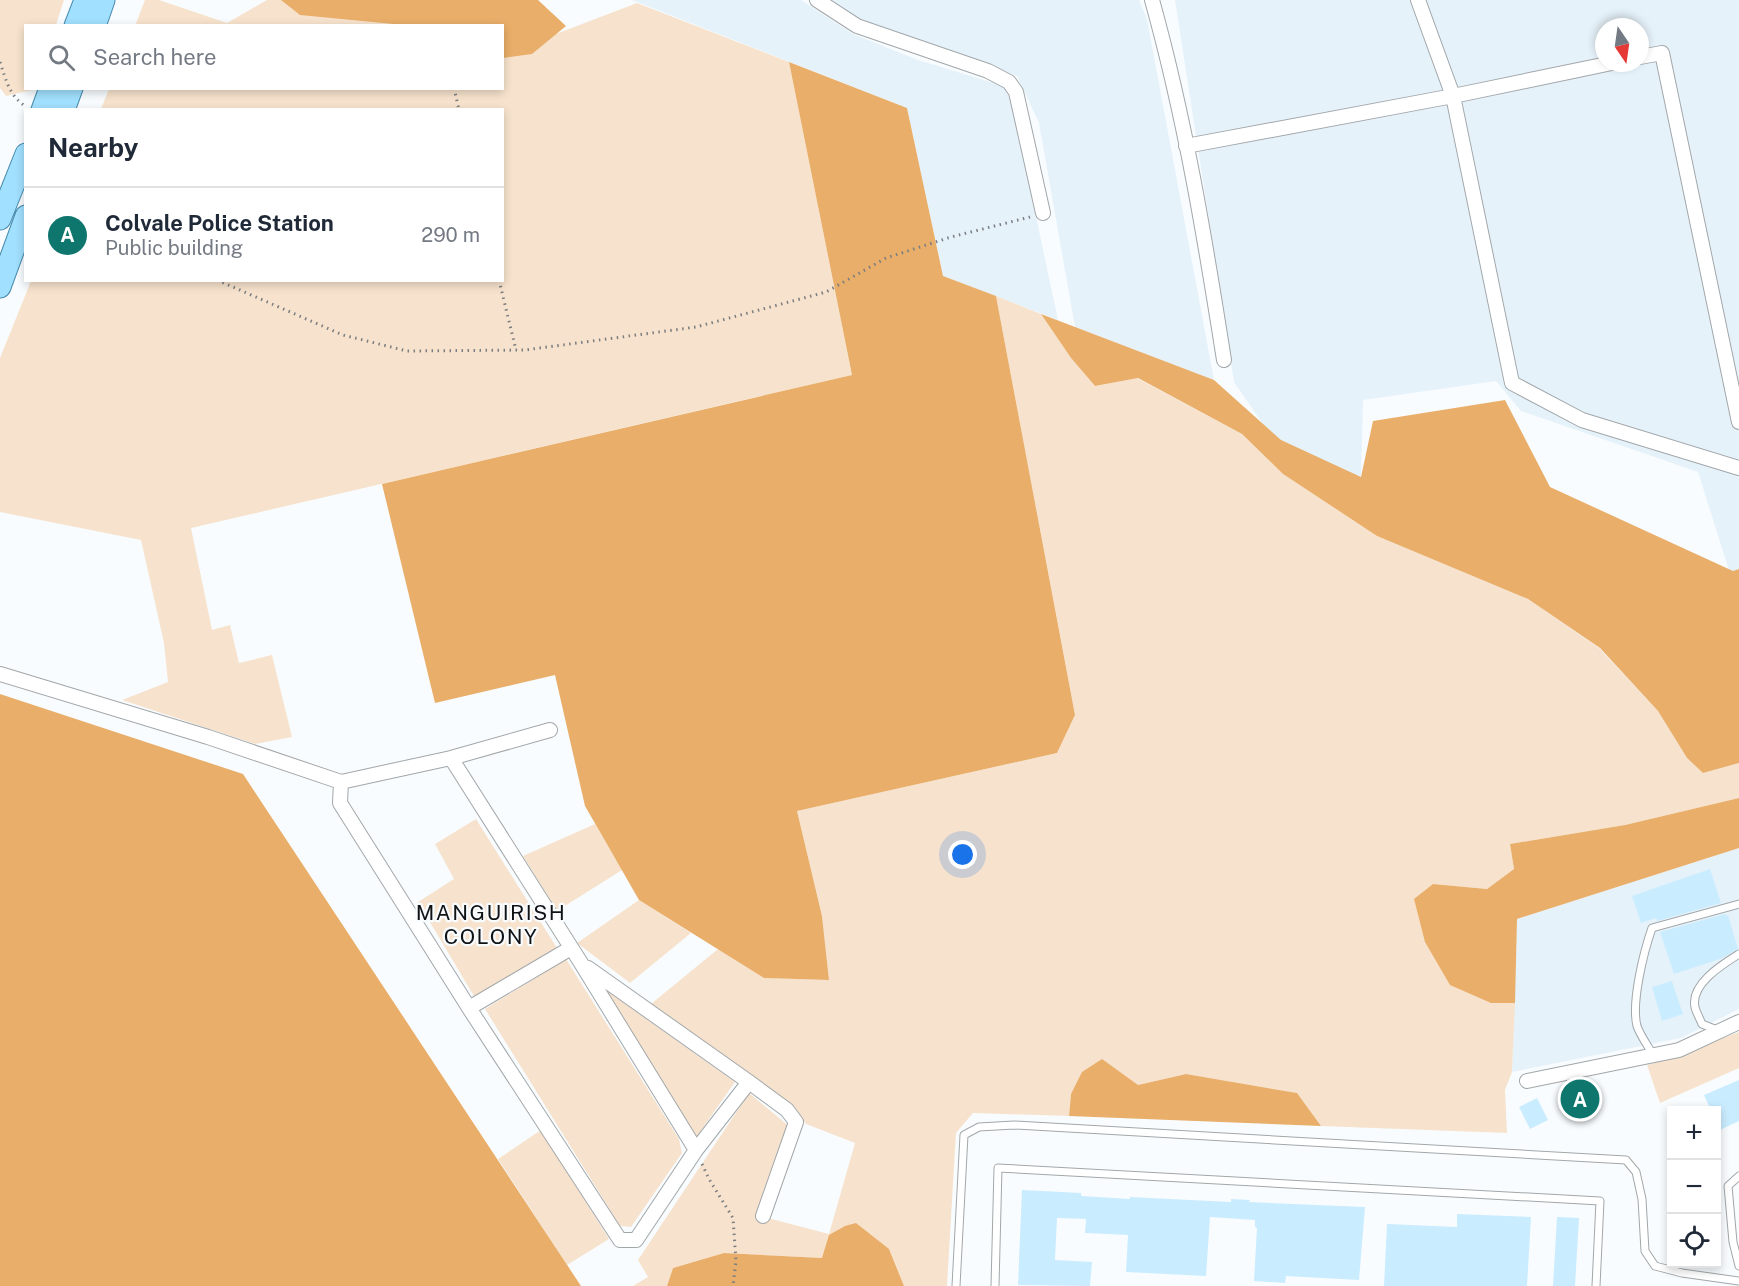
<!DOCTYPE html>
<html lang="en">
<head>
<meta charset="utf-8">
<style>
	body { margin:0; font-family:"Public Sans",sans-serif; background:#f6f6f7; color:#1f2937 }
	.controls { position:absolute; right:18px; bottom:18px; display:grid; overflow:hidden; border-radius:0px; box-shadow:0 3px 9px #0003 }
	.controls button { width:54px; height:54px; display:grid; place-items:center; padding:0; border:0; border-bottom:2px solid #e0e1e3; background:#fff; color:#1f2937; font:30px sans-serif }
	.compass { position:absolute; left:1595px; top:18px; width:54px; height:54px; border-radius:50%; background:#fff; box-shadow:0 3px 9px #0003; rotate:167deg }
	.you { position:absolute; left:963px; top:855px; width:21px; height:21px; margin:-15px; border:4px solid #fff; border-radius:50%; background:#1a73e8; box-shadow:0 0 0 9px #1a73e833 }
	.badge { display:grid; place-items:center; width:39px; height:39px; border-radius:50%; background:#0f766e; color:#fff; font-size:20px; font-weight:700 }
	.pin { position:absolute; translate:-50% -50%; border:3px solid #fff; box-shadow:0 2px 6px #0006 }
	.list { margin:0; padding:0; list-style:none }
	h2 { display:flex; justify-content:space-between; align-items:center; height:78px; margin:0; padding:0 24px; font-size:26px }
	h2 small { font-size:20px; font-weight:400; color:#747a83 }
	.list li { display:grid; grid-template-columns:39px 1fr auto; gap:18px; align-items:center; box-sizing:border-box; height:96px; padding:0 24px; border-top:2px solid #e0e1e3 }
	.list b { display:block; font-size:22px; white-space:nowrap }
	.list p { margin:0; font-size:20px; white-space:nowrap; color:#747a83 }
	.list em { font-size:20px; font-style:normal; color:#747a83 }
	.icon { flex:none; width:33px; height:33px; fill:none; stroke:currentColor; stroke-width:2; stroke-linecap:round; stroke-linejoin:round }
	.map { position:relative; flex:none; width:1739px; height:1286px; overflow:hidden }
	.search { position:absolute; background:#fff; box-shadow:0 3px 9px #0003; left:24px; top:24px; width:480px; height:66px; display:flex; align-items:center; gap:15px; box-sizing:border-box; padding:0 21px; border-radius:0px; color:#747a83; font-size:22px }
	.panel { position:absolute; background:#fff; box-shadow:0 3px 9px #0003; left:24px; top:108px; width:480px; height:174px; border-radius:0px }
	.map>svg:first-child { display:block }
</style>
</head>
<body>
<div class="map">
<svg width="1739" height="1286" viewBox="0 0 1739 1286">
	<rect width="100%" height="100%" fill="#f8fcff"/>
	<path fill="#e6f2fa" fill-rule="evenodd" d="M632,0H801L853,34L918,60L1004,86L1012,103L1058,320L943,276L907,108Z
		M829,0H1139L1147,19L1214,380L1075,327L1039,123L1017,76L848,15Z
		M1175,0H1739V578L1732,580L1698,472L1521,411L1496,381L1363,400L1361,477L1275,442L1234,382ZM1604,27H1640V63H1604Z
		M1739,848V1009L1681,1038L1512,1072L1517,919Z"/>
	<path fill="#f7e3cd" d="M0,0H64L56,25L26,26V88L36,89L6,96L0,88Z
		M145,0H159L227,23L267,0H352L426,26H135Z
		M637,3L789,62L852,375L191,528L212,630L230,625L239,663L272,655L292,737L255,744L122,700L168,682L164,643L141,540L0,512V358L31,281L502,280V110L101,109L109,89L502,88L503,52L506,53Z
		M996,296L1041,314L1071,358L1095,386L1137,378L1242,434L1283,474L1377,536L1528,599L1599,648L1658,711L1687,758L1703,773L1739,763V798L1625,825L1510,844L1514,869L1487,889L1433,884L1491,1002L1515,1003L1512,1072L1505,1090L1507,1133L1321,1126L1296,1093L1186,1074L1138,1085L1071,1094L1069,1116L973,1113L956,1133L947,1286H904L889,1249L822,1258L724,1253L673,1268L667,1286H633L648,1277L638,1260L749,1093L790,1127L756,1215L829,1234L855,1143L806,1124L792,1105L651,1004L718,949L764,978L829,980L822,916L797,811L1057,753L1075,715Z
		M476,819L557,948L475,998L418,902L454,879L435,844Z
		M595,824L622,870L557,911L523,856Z
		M639,900L691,933L630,983L577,943Z
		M566,959L679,1139L682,1153L631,1227L620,1226L485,1009Z
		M604,989L735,1082L695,1139Z
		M1739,1032V1068L1660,1103L1647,1065L1672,1058Z
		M541,1130L609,1239L567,1265L498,1159Z"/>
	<path fill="#e9ae69" d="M281,0H538L566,26L532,54L503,58L502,26L404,25L300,15Z
		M789,62L907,108L943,276L996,296L1075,715L1057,753L797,811L822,916L829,980L764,978L639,900L585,806L555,675L435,703L382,484L852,375Z
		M1041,314L1214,380L1281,440L1361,477L1373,421L1505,400L1550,487L1733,571L1739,569V763L1703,773L1687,758L1658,711L1600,648L1528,599L1377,536L1283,474L1242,434L1138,378L1095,386L1071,358Z
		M0,694L243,774L581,1286H0Z
		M1739,798V848L1517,919L1515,1003H1491L1450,985L1425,942L1414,899L1433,884L1487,889L1514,869L1510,844L1625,825Z
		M1102,1059L1138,1085L1186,1074L1297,1093L1321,1126L1069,1116L1071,1094L1082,1072Z
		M856,1223L889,1249L904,1286H667L673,1268L724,1253L822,1258L829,1235L845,1226Z"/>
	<path fill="#caecff" d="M1710,869L1721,903L1657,921L1656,918L1641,923L1632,896Z
		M1725,914L1726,916L1728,915L1738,949L1720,959L1674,974L1660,932Z
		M1672,981L1683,1014L1662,1021L1652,987Z
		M1739,1080V1121L1720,1130L1716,1123V1110H1711L1704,1095Z
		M1537,1098L1548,1120L1530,1129L1519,1107Z
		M1022,1190L1081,1193V1196L1130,1199V1197L1231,1202V1199L1250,1200L1249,1202L1365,1207L1359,1280L1286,1276L1285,1283L1254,1281L1257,1228L1255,1227V1220L1210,1217L1206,1276L1126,1272L1128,1235L1085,1233L1086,1219L1057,1218L1055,1260L1092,1262L1090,1286L1018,1285Z
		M1457,1214L1531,1217L1527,1286H1384L1387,1224L1457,1227Z
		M1557,1217L1579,1218L1575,1286H1553Z"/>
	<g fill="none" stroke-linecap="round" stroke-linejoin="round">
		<defs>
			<path id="lane" d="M1717,1030L1702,1024C1700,1019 1696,1012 1695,1007C1690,984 1723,964 1739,954
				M1653,1055C1648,1046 1640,1035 1637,1026C1631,1002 1644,951 1652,928L1739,904
				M1739,1176L1728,1186L1733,1242L1739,1266
				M956,1286L964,1135L979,1127L1014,1125L1626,1160L1636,1172L1642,1199L1645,1251L1655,1266L1682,1273L1739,1281
				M995,1286L998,1168L1600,1201L1596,1286"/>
			<path id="street" d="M817,0L857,26L988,71L1009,82L1016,92L1043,213
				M1152,0C1185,118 1205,239 1224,360
				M1418,0L1453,96L1512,383L1582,420L1739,468
				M1640,57L1662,53L1739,422
				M1186,146L1453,96L1612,63
				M0,674L208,737L341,782L451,758L581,963L696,1150
				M451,758L550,730
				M341,782L340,803L469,1008L620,1240H636L696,1150L749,1082
				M588,968L749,1082L787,1110L796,1122L763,1216
				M469,1008L571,948
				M1527,1081L1679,1050L1739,1022"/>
			<path id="primary" d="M75,26L85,0
				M95,26L104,0
				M42,110L50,88
				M64,110L72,88
				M0,219L26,154
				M0,287L26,216"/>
		</defs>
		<use href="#lane" stroke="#a2a7aa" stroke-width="9"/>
		<use href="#street" stroke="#a2a7aa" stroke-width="16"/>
		<use href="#primary" stroke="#468aac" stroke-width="23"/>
		<path stroke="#7c7e80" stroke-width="3" stroke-dasharray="1.5 4.5" stroke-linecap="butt" d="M0,62C6,80 9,95 25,106
			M454,88L459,110
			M217,280L343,335L407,351L525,350L696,327L826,292L886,258L951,237L1030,217
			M499,280L516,350
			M702,1164L709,1179L733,1218L736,1261L733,1286"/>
		<use href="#lane" stroke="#fff" stroke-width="7"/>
		<use href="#street" stroke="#fff" stroke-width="14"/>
		<use href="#primary" stroke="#a1e0fe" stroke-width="21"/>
	</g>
	<g text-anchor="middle" stroke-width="4.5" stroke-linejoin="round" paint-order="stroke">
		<g font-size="21" letter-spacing="1.5" fill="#101213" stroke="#f8fcff">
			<text x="491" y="920">MANGUIRISH<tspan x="491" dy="24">COLONY</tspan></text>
		</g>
	</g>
</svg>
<div class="controls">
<button>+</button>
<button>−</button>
<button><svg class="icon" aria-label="locate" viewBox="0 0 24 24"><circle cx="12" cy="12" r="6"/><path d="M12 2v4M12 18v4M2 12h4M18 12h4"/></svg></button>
</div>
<svg class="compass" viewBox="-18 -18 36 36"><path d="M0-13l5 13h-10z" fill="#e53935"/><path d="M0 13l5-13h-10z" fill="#747a83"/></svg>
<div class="you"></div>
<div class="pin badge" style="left:1580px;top:1099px">A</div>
<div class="search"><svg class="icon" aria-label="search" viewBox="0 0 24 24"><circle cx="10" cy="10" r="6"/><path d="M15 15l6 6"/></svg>Search here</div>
<section class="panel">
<h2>Nearby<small></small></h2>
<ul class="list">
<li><span class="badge">A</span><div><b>Colvale Police Station</b><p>Public building</p></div><em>290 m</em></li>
</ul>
</section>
</div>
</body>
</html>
